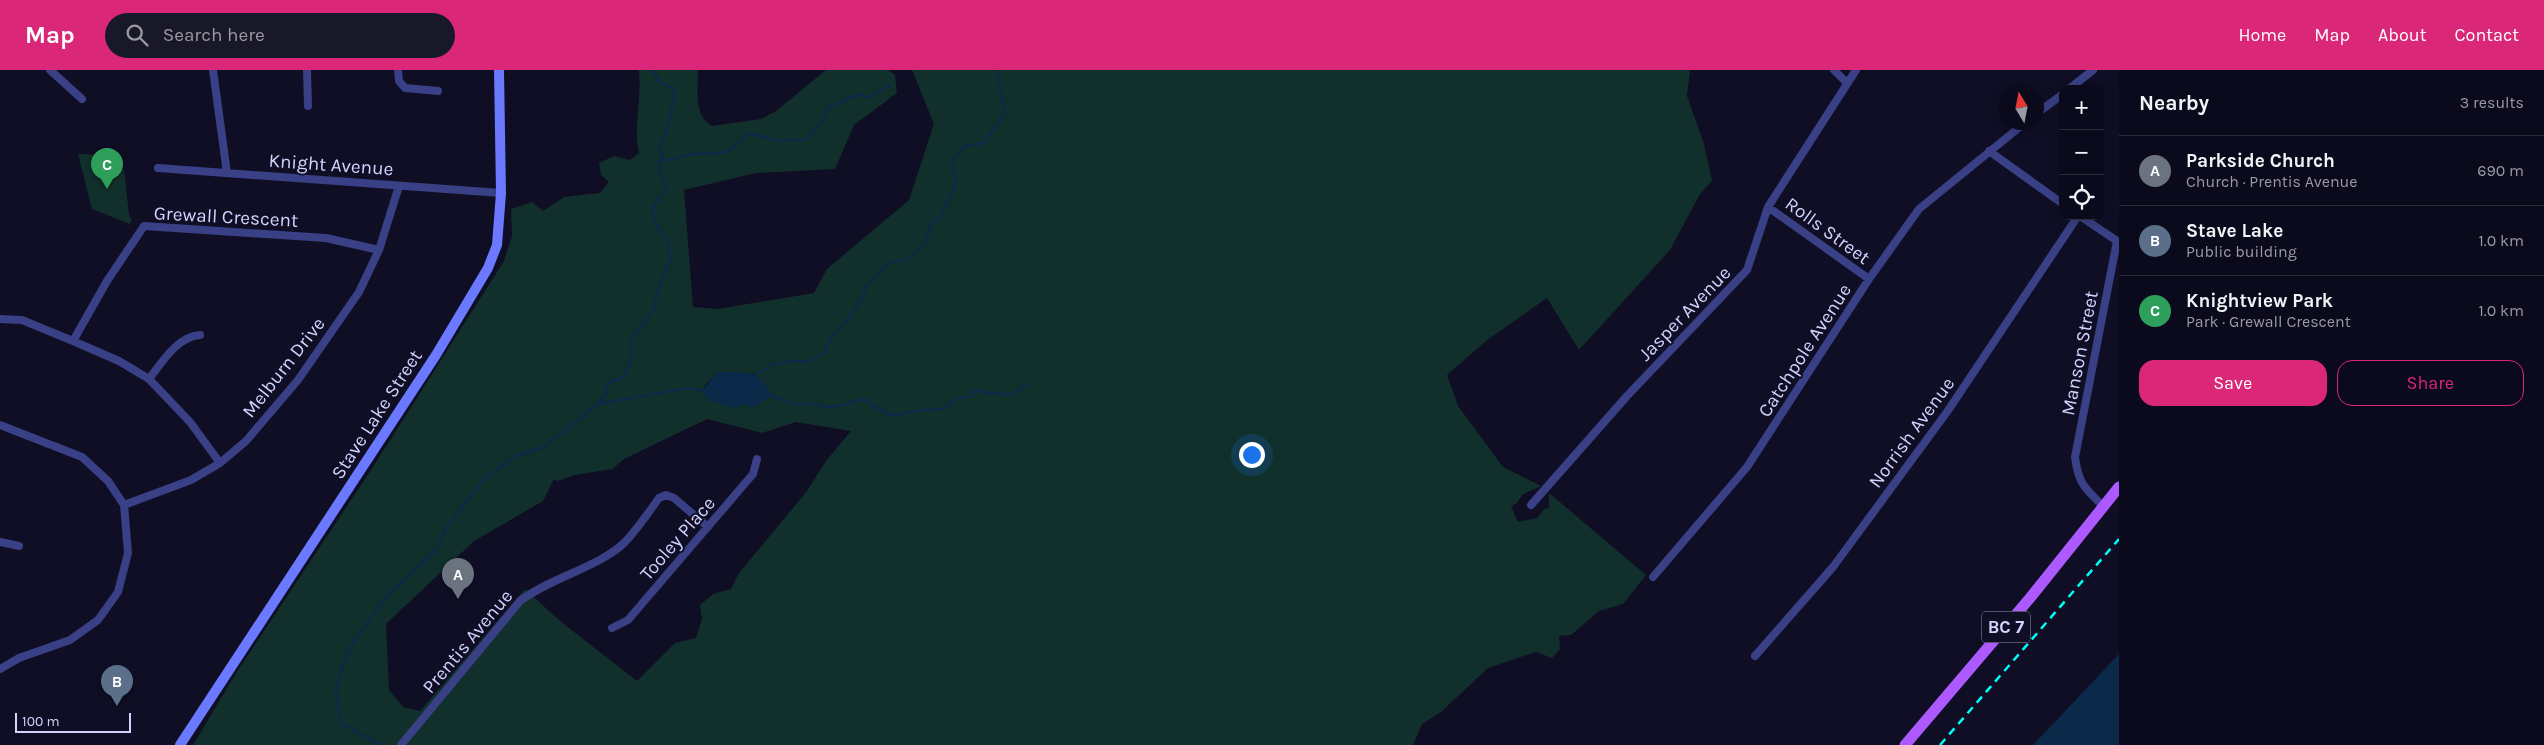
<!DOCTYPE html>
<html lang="en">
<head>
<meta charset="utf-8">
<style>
	body { margin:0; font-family:Karla,sans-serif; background:#191829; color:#f1f3f6 }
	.controls { position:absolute; right:15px; top:15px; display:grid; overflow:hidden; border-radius:10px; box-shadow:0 2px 12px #0003 }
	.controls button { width:45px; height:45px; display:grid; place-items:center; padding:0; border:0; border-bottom:1px solid #2b2b3b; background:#0b0a1c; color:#f1f3f6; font:25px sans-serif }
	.compass { position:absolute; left:1999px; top:15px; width:45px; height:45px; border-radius:50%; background:#0b0a1c; box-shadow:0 2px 12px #0003; rotate:350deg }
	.scale { position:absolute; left:15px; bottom:12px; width:116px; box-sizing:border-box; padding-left:5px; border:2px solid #d3d3ff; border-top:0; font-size:14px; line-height:18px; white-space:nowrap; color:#d3d3ff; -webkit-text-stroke:4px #0f0e25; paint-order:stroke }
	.you { position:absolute; left:1251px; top:384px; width:18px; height:18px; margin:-12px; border:4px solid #fff; border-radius:50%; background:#1a73e8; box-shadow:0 0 0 8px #1a73e833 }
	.badge { display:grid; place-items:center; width:32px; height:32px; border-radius:50%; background:#db2777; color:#fff; font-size:16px; font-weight:700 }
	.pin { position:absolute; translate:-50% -41px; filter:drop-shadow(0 1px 2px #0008) }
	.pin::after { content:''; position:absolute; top:26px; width:18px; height:15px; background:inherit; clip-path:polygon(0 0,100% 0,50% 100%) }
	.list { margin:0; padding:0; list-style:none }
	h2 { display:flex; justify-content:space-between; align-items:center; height:65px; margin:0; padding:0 20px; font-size:21px }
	h2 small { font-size:16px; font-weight:400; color:#9a9aa3 }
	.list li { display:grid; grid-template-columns:32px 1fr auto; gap:15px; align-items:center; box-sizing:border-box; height:70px; padding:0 20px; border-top:1px solid #2b2b3b }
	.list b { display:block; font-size:19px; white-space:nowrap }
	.list p { margin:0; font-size:16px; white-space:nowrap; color:#9a9aa3 }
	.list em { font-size:16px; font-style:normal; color:#9a9aa3 }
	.actions { display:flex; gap:10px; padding:15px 20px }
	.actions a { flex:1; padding:11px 0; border:1px solid #db2777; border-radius:15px; text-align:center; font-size:18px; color:#db2777 }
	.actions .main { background:#db2777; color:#fff }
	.icon { flex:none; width:28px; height:28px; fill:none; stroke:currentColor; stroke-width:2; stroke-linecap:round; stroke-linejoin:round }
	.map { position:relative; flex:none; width:2119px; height:675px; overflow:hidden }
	header { display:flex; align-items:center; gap:30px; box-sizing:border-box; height:70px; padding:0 25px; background:#db2777; color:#fff }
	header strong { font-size:24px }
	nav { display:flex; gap:28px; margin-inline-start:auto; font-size:18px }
	.search { width:350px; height:45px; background:#191829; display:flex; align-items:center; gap:12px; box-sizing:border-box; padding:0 18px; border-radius:28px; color:#9a9aa3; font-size:19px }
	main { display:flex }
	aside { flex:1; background:#0b0a1c }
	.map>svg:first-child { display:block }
</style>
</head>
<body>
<header>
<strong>Map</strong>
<div class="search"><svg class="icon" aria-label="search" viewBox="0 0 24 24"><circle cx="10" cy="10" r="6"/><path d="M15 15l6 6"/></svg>Search here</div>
<nav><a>Home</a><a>Map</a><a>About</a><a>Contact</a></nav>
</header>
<main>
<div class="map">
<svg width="2119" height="675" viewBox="0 0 2119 675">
	<rect width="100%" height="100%" fill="#0f0e25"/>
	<path fill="#11302b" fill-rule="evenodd" d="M639,0H698C698,19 693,45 712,56L761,49L776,41L826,0H888L895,5L897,23L854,55L835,99L756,103L684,120L693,237L718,239L814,223L827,199L909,130L934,54L912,0H1690L1687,26L1704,74L1712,111L1700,124L1670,180L1579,280L1547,228L1486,271L1447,305L1458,336L1503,397L1541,416L1522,425L1517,433L1511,436L1518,452L1537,448L1544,439L1549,438V423L1646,505L1623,534L1599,541L1571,565L1559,566L1560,579L1552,588L1536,582L1488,598L1441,642L1422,654L1413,675H193L236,603L371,400L504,191L512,166L511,139L532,132L543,141L564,127L600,123L609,112L601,105L599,93L614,86L630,90L639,83C633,57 642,29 639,0ZM717,302L755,304L758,309L760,331L751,338L748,334C724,336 720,334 703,318ZM707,349L762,363L796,352L851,361L826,391L807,421L739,503L731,519L713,524L700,535L702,549L696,568L675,573L637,611L560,551L525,519L420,641L403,637L389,620L386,554L474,471L543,431L554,409L557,411L575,405L612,399L624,389Z
		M78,84L104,85L103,98L124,99L129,145L132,150L130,154L92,139Z"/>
	<path fill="#0b2948" d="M717,302C739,303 761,297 770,324L767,329L751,338L748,334L733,338L709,330L702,321Z
		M2119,584V675H2033Z"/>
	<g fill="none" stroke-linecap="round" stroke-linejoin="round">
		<path stroke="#0b2948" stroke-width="2.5" d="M662,90C673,91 683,85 693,84C726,81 723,90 749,63L779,71L807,69L822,52L829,37L857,25L870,27L889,15
			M755,306L773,294L796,291L808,292L824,283L830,270L855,240L864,225L865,218L889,192L906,190L924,175L931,156L941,146L956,115L952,94L955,87L965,76L984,73L1004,44L1005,36L1000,23L998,0
			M768,324L792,334H816L824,337L844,335L856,330H868L871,335L894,346C909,340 926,341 940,339C947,338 951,332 957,329C961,327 964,328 969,327L974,321L1010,325L1020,320L1026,314
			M599,333L606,324L607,315L611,311L620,309L626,304L631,288V270L654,239L657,223L670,190L667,167C657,160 655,150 652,138L666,119L665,112L659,102L662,83L659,76L665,66L675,25L672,18L660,12L652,0
			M382,675L341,653L336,621L340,602L353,573L385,528L436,480L447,457L482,411L516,386L544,377L598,334L688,318L703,321"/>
		<path stroke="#394085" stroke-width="8" d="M50,0L82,29
			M213,0L227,103
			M307,0L308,36
			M398,0L399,11L405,18L438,21
			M1834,0L1847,13
			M2069,19L2093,0
			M2036,44L2063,24
			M1989,81L2063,134
			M158,98L501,123
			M1768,137L1869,209
			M2080,146L2117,171L2075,387C2078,412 2084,418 2103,436
			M0,249L22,250L73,271L119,291L149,309L190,352L220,393
			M73,271L107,211L144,156L326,168L379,180
			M149,309C163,291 177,267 200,265
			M0,355L82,387L108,411L124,435L128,483L118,522L98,550L70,570L19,588L0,599
			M124,435L191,410L220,393L246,371L298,310L359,222L379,180L399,116
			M1531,435L1627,326L1747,200L1768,137L1856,0
			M0,472L19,476
			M1653,507L1747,397L1869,209L1919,139L2026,52
			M612,558L628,550L753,404L757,389
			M1755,586L1833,497L1947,342L2078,146
			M401,675L520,531C550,508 599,497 624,473C637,460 648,443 659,428L666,425L674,428L708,457"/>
		<path stroke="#6a79ff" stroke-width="10" d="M180,675L436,285L488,198L497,175L501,123L499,0"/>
		<path stroke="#ac5aff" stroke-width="11" d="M1905,675L2030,528L2119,417"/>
		<path stroke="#00fef6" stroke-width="2.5" stroke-dasharray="8 6" stroke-linecap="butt" d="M1940,675L2119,469"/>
	</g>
	<g text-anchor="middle" stroke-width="4" stroke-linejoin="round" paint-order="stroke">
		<rect fill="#0f0e25" stroke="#9898be" stroke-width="1" x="1982" y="541.5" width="48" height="31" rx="4"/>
		<g font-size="18" font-weight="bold" fill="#d3d3ff">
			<text x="2006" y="563">BC 7</text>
		</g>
		<g font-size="19" fill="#d3d3ff" stroke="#0f0e25">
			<text transform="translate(331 94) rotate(4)" y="7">Knight Avenue</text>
			<text transform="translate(226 146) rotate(3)" y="7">Grewall Crescent</text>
			<text transform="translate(1828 160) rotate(36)" y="7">Rolls Street</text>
			<text transform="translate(1684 243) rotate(-46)" y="7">Jasper Avenue</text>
			<text transform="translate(1804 280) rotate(-57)" y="7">Catchpole Avenue</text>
			<text transform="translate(2079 283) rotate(-79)" y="7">Manson Street</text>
			<text transform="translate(283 297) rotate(-52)" y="7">Melburn Drive</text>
			<text transform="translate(376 344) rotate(-57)" y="7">Stave Lake Street</text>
			<text transform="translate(1911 362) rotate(-54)" y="7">Norrish Avenue</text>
			<text transform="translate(677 468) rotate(-49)" y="7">Tooley Place</text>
			<text transform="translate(467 571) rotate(-50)" y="7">Prentis Avenue</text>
		</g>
	</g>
</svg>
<div class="controls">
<button>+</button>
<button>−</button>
<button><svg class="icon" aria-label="locate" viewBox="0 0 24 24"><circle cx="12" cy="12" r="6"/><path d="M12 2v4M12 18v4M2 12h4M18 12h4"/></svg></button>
</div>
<svg class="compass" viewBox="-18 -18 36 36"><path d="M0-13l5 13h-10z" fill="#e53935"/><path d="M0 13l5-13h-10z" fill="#9a9aa3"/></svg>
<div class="scale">100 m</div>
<div class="you"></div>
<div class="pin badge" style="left:458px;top:529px;background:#6b7280">A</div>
<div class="pin badge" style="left:117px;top:636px;background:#5c6f8a">B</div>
<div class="pin badge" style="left:107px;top:119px;background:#2e9e5b">C</div>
</div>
<aside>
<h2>Nearby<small>3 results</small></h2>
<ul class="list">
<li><span class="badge" style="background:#6b7280">A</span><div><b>Parkside Church</b><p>Church · Prentis Avenue</p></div><em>690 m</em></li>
<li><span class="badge" style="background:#5c6f8a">B</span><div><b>Stave Lake</b><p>Public building</p></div><em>1.0 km</em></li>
<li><span class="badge" style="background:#2e9e5b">C</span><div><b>Knightview Park</b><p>Park · Grewall Crescent</p></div><em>1.0 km</em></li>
</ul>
<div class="actions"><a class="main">Save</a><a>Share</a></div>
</aside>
</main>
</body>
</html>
